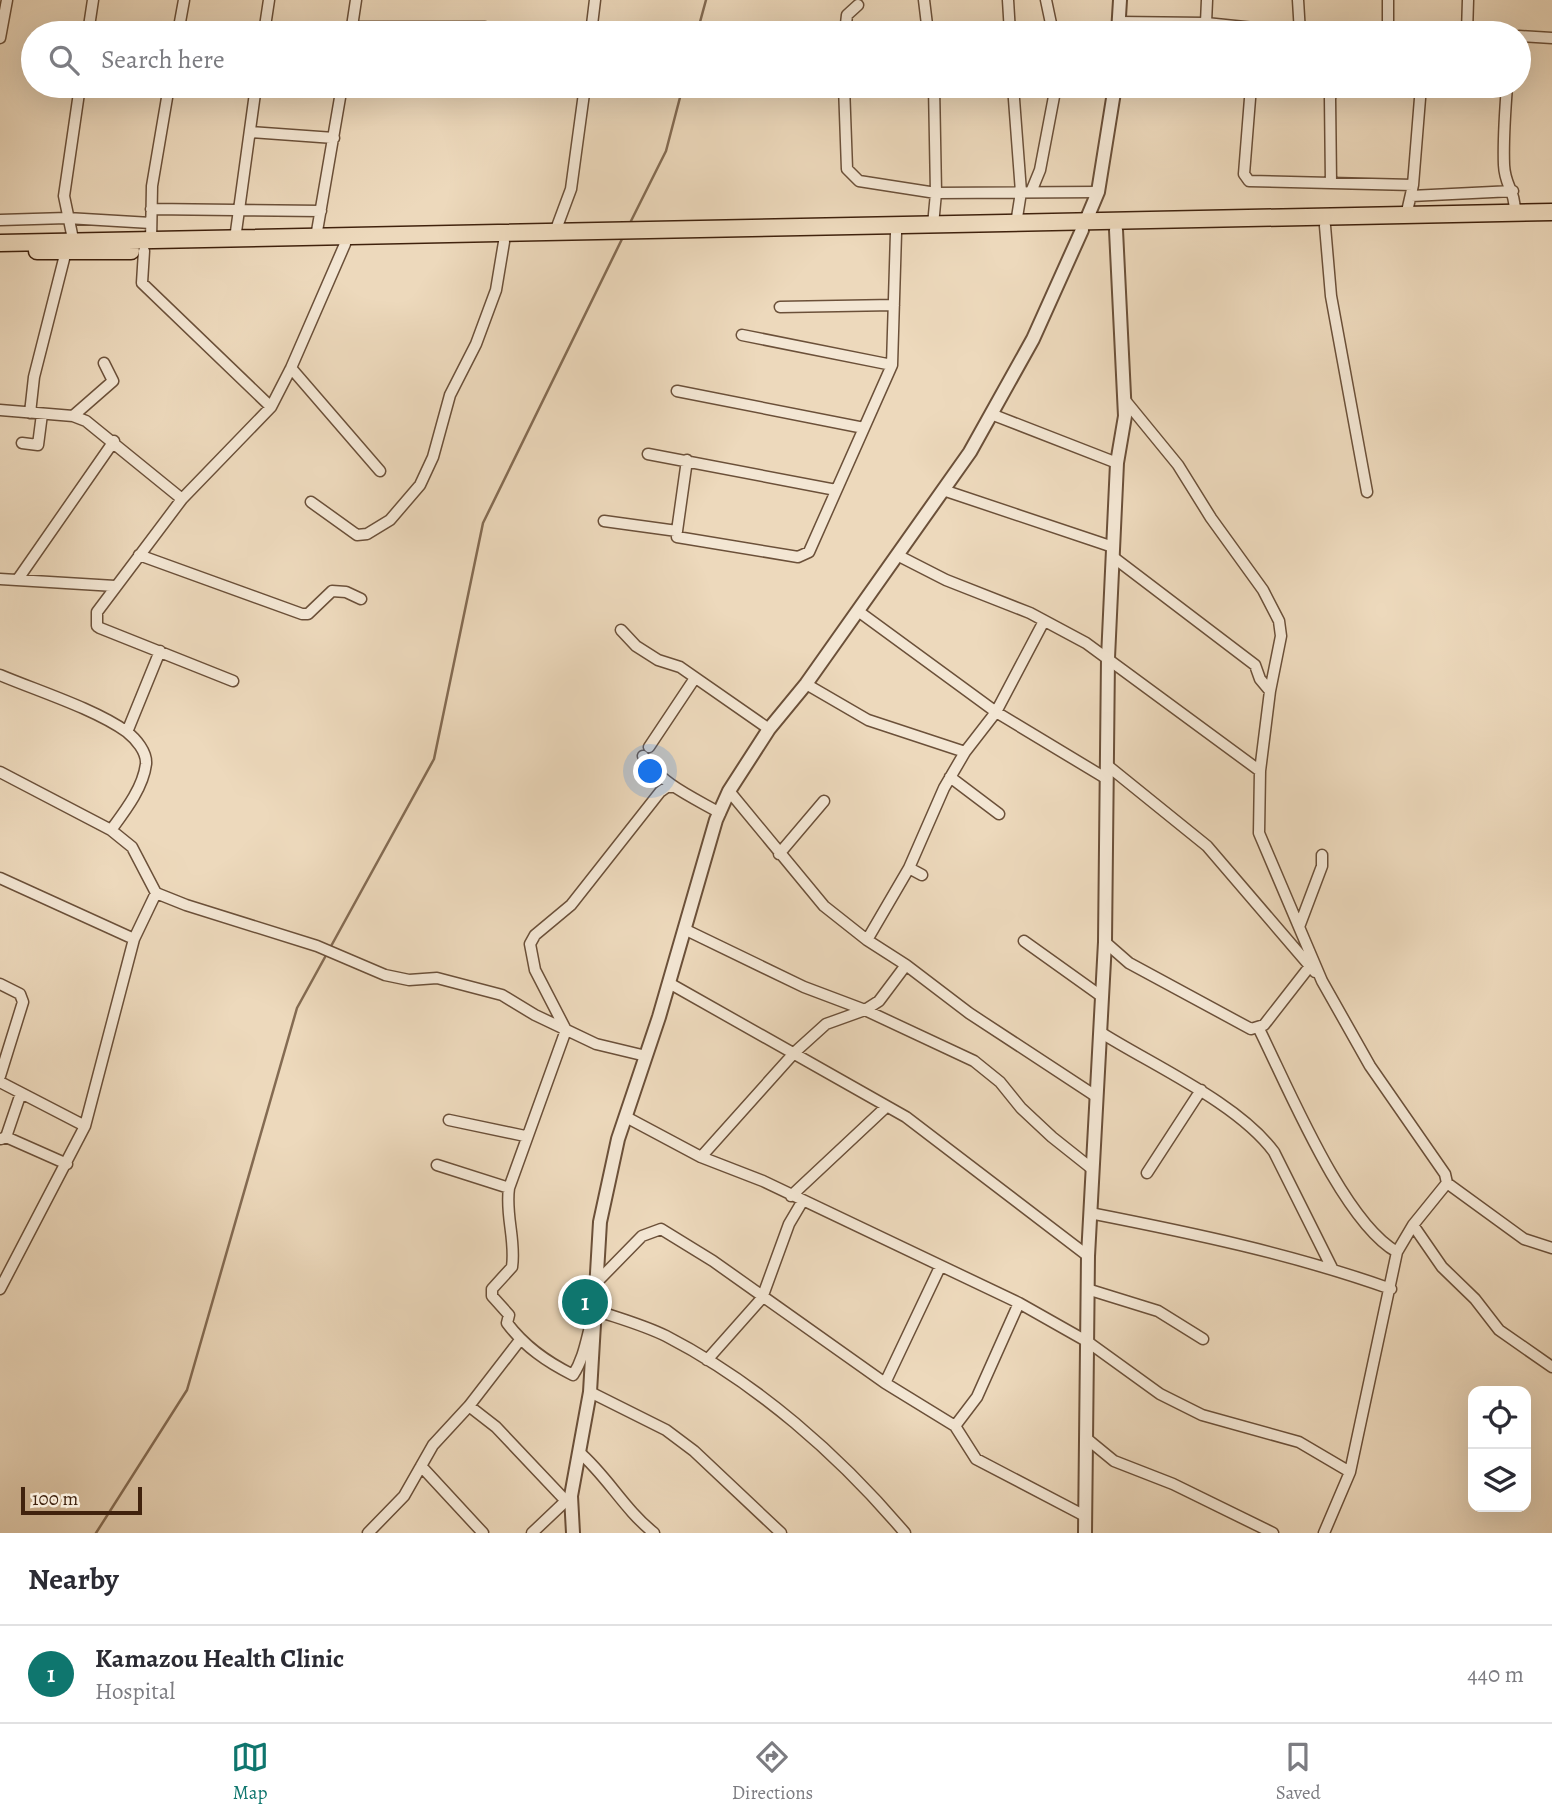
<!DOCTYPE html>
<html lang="en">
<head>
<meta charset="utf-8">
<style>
	body { margin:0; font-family:Alegreya,serif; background:#f7f7f7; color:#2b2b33 }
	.controls { position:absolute; right:21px; bottom:21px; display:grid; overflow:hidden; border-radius:14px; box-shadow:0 7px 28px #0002 }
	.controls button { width:63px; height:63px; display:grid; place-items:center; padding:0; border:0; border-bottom:2px solid #e1e1e2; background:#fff; color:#2b2b33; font:35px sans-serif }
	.scale { position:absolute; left:21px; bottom:18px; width:121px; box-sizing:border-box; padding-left:7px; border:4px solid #40220d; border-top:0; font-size:19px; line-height:24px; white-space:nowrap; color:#40220d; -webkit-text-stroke:5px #f3e6d3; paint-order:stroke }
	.you { position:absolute; left:651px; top:772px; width:24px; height:24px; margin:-18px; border:5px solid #fff; border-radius:50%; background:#1a73e8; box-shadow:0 0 0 10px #1a73e833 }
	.badge { display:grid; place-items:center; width:46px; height:46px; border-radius:50%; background:#0f766e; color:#fff; font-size:23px; font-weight:700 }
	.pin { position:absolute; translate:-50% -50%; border:4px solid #fff; box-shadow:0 2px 7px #0006 }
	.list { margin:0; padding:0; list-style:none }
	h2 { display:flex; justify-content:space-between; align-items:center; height:91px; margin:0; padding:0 28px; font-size:30px }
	h2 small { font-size:23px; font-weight:400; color:#7c7c81 }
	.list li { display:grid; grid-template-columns:46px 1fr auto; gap:21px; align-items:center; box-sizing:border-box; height:98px; padding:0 28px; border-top:2px solid #e1e1e2 }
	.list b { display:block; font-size:26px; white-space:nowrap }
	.list p { margin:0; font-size:23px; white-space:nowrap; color:#7c7c81 }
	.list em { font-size:23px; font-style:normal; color:#7c7c81 }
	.icon { flex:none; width:38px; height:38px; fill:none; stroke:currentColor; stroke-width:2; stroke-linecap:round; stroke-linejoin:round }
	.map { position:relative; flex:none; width:1552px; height:1533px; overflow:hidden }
	.search { position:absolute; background:#fff; box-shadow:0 7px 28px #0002; left:21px; right:21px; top:21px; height:77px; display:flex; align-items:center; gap:18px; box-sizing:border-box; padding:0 24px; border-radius:38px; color:#7c7c81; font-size:26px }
	.sheet { height:189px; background:#fff }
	nav { display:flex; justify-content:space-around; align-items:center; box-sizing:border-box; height:98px; border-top:2px solid #e1e1e2; background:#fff; font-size:19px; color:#7c7c81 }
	nav a { display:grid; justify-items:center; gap:4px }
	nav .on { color:#0f766e }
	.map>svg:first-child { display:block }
</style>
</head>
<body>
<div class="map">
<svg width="1552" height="1533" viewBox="0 0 1552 1533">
	<rect width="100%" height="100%" fill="#edd9bc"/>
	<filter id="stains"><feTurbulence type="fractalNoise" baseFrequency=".00286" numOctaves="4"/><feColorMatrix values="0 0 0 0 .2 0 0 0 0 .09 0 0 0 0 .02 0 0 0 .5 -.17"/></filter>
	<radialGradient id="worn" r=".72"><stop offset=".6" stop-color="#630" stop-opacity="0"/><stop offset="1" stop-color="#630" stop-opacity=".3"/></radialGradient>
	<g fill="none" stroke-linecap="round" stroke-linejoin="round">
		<path stroke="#846b52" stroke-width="2.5" d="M697,33L706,0
			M629,225L666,151L683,86
			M96,1533L187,1390L297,1008L434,759L483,523L623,237"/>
		<defs>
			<path id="minor" d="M924,0L928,33
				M1008,0L1010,33
				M1046,0L1053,33
				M1298,0L1300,33
				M1118,22L1206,23L1303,33
				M1206,23L1207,0
				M352,27H485
				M88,33L93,0
				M178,33L184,0
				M264,33L269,0
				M351,33L356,0
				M591,33L595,0
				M845,33L847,15L858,5
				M1167,33V23
				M1388,33V0
				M1457,33H1476
				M1467,33L1468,0
				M1519,36L1552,38
				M0,38L7,0
				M844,86L847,169L859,181L936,193L1098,192
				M1013,86L1021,192L1016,224
				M1251,86L1244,174L1249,181L1413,185
				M1507,86C1505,112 1503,139 1504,165C1505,187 1515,189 1515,213
				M250,132L334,138
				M1331,183L1330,98L1334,86
				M1031,192L1040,170L1056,86
				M1411,196L1513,191
				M151,209L321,211
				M1406,216L1413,185L1421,86
				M0,220L67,218L151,223
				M933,225L936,193L934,86
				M1325,226L1331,296L1367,492
				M555,232L571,189L585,86
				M316,237L342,86
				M73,239L64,196L80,86
				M235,239L256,86
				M151,241L152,186L169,86
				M144,251L142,283L271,407
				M780,307L894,305
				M742,335L892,365
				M291,368L380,471
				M677,391L864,428
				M1124,399L1178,465L1211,518L1263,590L1279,621L1281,636L1270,691
				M0,410L73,416L86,421L182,499
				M30,413L34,377L66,251
				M991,414L1117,463
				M73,416L113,381L104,363
				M22,443L38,445L42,414
				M648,454L836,490
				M943,490L1113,547
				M311,502L357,535L367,534L390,520L420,485L433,457L450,395L476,344L496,290L504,242
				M604,521L677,531L687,460
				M677,537L798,557L809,552L892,365L896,233
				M139,555L302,614H308L332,591L346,592L361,599
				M897,555L946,580L1030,613L1086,643L1260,771
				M1113,557L1255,665L1260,679L1270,691L1260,771L1259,833L1322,981L1370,1066L1445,1174L1447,1183L1413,1225L1397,1252L1350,1472L1324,1533
				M0,579L115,586
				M18,579L114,441
				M858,611L996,712L1107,779
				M621,630L636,646L658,660L680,667L769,729
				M0,675C38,691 95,709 127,732C136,739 147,752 146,764C143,788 125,811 111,830
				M233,681L100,628L97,626V612L182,499L271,407L291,368L345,244
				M806,684L868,720L965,752
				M127,732L160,651
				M649,747L695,678
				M643,756C661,784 692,797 720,813
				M1108,766L1207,846L1315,972
				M0,772L111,830L132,847L156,893L186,905L317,946L385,975L409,980L437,978L502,995L535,1015L596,1044L646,1056
				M950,777L999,814
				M674,787H667L660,792L571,905L535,935L530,944L535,970L566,1030L509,1188C505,1215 516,1240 512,1267L492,1289V1296L509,1315L507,1323C525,1347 547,1362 573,1375C586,1355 587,1332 595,1310C618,1318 644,1325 666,1336C757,1383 839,1455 905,1533
				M729,791L824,906L867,940L906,965L969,1013L1094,1095
				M779,854L824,801
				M909,868L922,875
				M0,878L134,939
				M1299,927L1322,866V855
				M684,929L804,987L865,1010L974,1061L1000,1082L1021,1108L1052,1137L1091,1168
				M867,940L909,868L944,788L965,752L996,712L1044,621
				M1024,941L1101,996
				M1105,942L1129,963L1251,1029L1264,1025L1310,966
				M669,983L906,1117L1088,1256
				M0,984L20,994L23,1002L0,1076
				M1259,1029C1288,1087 1343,1222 1397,1252
				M1100,1032C1152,1065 1238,1103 1274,1152L1332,1268
				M0,1082L85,1126
				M626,1117L701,1157L763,1181L1019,1303L1088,1342L1160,1394L1202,1415L1299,1442L1350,1472
				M449,1120L525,1136
				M6,1137L67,1164
				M1,1139L6,1137L21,1093
				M701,1157L795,1052L826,1024L865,1010L879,1001L906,965
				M437,1165L509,1188
				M1147,1173L1201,1090
				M1447,1183L1524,1239L1552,1248
				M791,1196L885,1108
				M1090,1213C1192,1233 1293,1254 1391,1289
				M1413,1225L1442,1267L1475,1299L1499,1330L1552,1367
				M596,1283L642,1236L661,1229L713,1261L885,1383L955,1426L976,1459L1085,1516
				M0,1289L85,1126L134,939L156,893
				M1087,1289L1158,1311L1203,1339
				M707,1360L762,1298L789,1224L802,1202
				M885,1383L940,1267
				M590,1392L666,1430L694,1451L781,1533
				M469,1406L496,1427L566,1501
				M955,1426L977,1397L1019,1303
				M1086,1438L1114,1461L1173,1484L1273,1533
				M579,1452C607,1476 624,1509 654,1533
				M421,1466L483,1533
				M368,1533L404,1496L433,1445L469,1406L520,1340
				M532,1533L571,1496"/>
			<path id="tertiary" d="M1118,33L1120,0
				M1085,223L1098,192L1115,86
				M573,1533L571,1496L590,1392L600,1222L618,1139L659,1017L716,820L729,791L769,729L806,684L970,452L1033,339L1082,230
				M1085,1533L1088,1256L1105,942L1108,658L1117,463L1125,416L1116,230"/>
			<path id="primary" d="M0,243L1552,212
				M37,251H131"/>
		</defs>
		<use href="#minor" stroke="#6b5039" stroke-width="13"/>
		<use href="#tertiary" stroke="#6b5039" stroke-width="16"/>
		<use href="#primary" stroke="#40220d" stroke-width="19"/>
		<use href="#minor" stroke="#f3e6d3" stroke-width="10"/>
		<use href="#tertiary" stroke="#f3e6d3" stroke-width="12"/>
		<use href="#primary" stroke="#edd9bc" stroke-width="16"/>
	</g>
	<rect width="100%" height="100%" filter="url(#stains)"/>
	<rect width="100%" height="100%" fill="url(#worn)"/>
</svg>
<div class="controls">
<button><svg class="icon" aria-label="locate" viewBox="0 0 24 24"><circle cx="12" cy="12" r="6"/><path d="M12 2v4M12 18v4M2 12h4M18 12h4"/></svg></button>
<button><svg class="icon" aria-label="layers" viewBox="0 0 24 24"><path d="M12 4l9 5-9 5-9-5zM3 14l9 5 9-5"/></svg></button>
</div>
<div class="scale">100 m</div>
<div class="you"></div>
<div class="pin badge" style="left:585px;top:1302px">1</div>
<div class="search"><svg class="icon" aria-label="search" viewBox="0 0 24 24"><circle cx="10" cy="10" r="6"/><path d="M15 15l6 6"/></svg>Search here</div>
</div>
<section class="sheet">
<h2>Nearby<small></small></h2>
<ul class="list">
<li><span class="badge">1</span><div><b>Kamazou Health Clinic</b><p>Hospital</p></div><em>440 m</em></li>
</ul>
</section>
<nav>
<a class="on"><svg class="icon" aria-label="map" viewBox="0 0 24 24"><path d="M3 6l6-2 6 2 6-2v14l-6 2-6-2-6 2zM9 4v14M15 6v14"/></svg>Map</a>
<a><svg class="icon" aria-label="directions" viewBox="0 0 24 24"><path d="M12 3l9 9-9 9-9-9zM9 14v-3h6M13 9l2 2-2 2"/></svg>Directions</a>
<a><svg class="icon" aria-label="saved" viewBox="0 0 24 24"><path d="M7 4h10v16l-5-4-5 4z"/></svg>Saved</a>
</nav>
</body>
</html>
